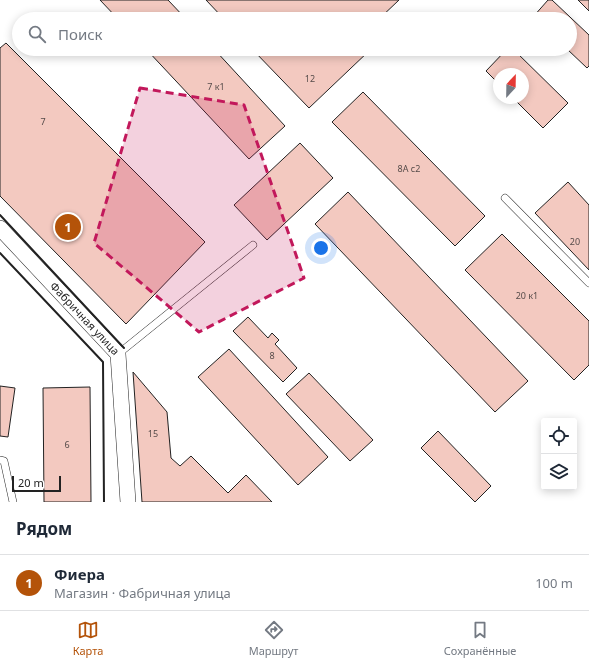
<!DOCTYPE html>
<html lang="ru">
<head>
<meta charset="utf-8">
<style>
	body { margin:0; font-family:"Noto Sans",sans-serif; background:#f2f2f3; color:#1f2937 }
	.controls { position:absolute; right:12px; bottom:12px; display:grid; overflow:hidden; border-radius:4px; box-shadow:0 2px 10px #0003 }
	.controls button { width:36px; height:36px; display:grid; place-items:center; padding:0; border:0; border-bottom:1px solid #e0e1e3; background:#fff; color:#1f2937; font:20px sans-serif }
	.compass { position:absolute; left:493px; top:68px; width:36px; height:36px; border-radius:50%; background:#fff; box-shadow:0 2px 10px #0003; rotate:22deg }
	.scale { position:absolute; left:12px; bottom:10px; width:49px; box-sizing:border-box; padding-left:4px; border:2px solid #222; border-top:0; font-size:11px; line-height:14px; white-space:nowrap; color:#222; -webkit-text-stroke:3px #fff; paint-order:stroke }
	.you { position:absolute; left:321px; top:248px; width:14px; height:14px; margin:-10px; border:3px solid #fff; border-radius:50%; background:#1a73e8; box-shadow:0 0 0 6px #1a73e833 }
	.badge { display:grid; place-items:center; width:26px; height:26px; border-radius:50%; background:#b45309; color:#fff; font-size:13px; font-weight:700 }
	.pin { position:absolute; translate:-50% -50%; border:2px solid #fff; box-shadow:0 1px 4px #0006 }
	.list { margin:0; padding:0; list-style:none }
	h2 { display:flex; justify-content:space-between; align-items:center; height:52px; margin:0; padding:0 16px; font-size:17px }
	h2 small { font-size:13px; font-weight:400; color:#747a83 }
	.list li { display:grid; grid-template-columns:26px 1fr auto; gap:12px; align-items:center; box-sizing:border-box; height:56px; padding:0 16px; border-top:1px solid #e0e1e3 }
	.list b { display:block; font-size:15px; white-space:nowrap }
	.list p { margin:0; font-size:13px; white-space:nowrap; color:#747a83 }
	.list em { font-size:13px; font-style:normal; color:#747a83 }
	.icon { flex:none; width:22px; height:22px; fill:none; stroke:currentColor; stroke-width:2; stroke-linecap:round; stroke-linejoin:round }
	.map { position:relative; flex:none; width:589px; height:502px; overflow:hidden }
	.search { position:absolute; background:#fff; box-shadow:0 2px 10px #0003; left:12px; right:12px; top:12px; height:44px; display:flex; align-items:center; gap:10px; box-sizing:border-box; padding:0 14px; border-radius:22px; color:#747a83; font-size:15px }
	.sheet { height:108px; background:#fff }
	nav { display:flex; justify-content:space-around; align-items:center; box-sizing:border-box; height:56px; border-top:1px solid #e0e1e3; background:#fff; font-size:11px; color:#747a83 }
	nav a { display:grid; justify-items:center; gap:2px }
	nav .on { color:#b45309 }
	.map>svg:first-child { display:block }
</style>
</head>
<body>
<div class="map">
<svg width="589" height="502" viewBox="0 0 589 502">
	<rect width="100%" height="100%" fill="#fff"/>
	<path fill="#f3c9c0" stroke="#222" d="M100,0H168L186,19H118Z
		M206,0H399L379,19H224Z
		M548,0H552L589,35V66L587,68L567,49H570V19H535L533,17Z
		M578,0H589V11Z
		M6,43L205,242L126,324L0,196V48Z
		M146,49H214L285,126L249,159Z
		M252,49H369L370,50L309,108Z
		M507,49H513L568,103L543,128L513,98H523V74H499V84L486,71Z
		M363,92L485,216L455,246L332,122Z
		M300,143L333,178L267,240L234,205Z
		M568,182L589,205V270L535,213Z
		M348,192L528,381L495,412L315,224Z
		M502,234L589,321V365L574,380L465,270Z
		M248,317L268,338L272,333L279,340L275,344L297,368L283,382L233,331Z
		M229,349L328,457L298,485L198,377Z
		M133,372L167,412L171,458L180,466L191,456L228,493L246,475L272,502H142Z
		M309,373L373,440L350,461L286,394Z
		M0,386L15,388L8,437L0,436Z
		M90,387L91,502H44L43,388Z
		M438,431L491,486L475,502L421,448Z"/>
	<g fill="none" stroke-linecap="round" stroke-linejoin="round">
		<defs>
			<path id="lane" d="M505,198L589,283
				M119,355L118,354L253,245
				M0,460L4,461L13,502"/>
			<g id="street">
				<path id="s1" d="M0,228L118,354L128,502"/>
			</g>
		</defs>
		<use href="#lane" stroke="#222" stroke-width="8"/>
		<use href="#street" stroke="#222" stroke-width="16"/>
		<use href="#lane" stroke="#fff" stroke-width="7"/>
		<use href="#street" stroke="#fff" stroke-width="15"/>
		<path stroke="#222" stroke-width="2" d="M0,215L124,348
			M0,253L103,362L104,502"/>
	</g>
	<path fill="#c2185b" fill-opacity="0.2" stroke="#c2185b" stroke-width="3" stroke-dasharray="8 5" stroke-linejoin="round" d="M140,88L244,105L304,278L199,332L94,243Z"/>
	<g text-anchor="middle" stroke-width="3" stroke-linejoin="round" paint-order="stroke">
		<g font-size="9" fill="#564c4a">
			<text x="310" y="82">12</text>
			<text x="216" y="90">7 к1</text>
			<text x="43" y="125">7</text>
			<text x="409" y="172">8А с2</text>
			<text x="575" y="245">20</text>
			<text x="527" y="299">20 к1</text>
			<text x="272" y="359">8</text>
			<text x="153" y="437">15</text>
			<text x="67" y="448">6</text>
		</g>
		<g font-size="11" fill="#222" stroke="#fff">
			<text dy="4" stroke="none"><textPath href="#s1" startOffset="124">Фабричная улица</textPath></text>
		</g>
	</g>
</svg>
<div class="controls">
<button><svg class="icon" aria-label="locate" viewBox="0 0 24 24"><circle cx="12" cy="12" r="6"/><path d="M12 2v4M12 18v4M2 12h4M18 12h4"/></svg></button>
<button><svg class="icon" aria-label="layers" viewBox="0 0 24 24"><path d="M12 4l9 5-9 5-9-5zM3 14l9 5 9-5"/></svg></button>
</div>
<svg class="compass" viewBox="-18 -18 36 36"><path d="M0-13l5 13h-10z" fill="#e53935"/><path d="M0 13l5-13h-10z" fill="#747a83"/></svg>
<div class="scale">20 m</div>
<div class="you"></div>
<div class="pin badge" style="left:68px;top:227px">1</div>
<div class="search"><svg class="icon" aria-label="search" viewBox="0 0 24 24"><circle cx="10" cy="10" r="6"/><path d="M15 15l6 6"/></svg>Поиск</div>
</div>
<section class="sheet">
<h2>Рядом<small></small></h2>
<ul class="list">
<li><span class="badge">1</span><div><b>Фиера</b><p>Магазин · Фабричная улица</p></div><em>100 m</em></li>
</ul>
</section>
<nav>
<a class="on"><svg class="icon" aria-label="map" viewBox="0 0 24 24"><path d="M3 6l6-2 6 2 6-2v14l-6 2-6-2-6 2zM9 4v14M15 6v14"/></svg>Карта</a>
<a><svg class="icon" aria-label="directions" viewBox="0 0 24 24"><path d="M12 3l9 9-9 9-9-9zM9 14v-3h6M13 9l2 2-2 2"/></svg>Маршрут</a>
<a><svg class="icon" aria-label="saved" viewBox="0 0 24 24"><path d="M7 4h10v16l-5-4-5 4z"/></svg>Сохранённые</a>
</nav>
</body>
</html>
